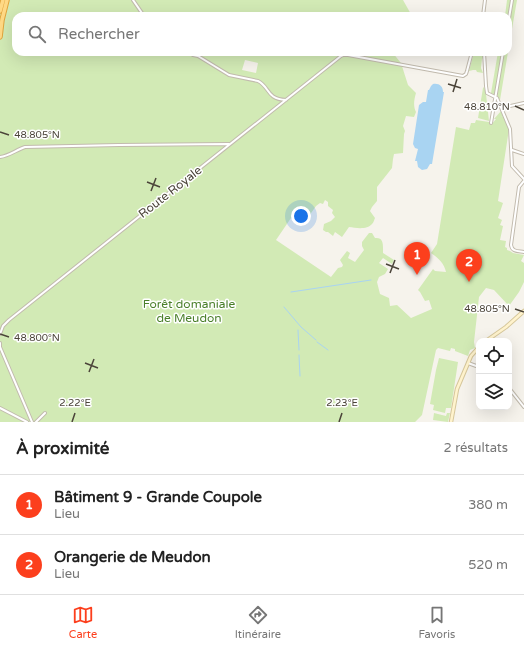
<!DOCTYPE html>
<html lang="fr">
<head>
<meta charset="utf-8">
<style>
	body { margin:0; font-family:"Varela Round",sans-serif; background:#f2f2f2; color:#222 }
	.controls { position:absolute; right:12px; bottom:12px; display:grid; overflow:hidden; border-radius:8px; box-shadow:0 4px 16px #0002 }
	.controls button { width:36px; height:36px; display:grid; place-items:center; padding:0; border:0; border-bottom:1px solid #e0e0e0; background:#fff; color:#222; font:20px sans-serif }
	.you { position:absolute; left:301px; top:216px; width:14px; height:14px; margin:-10px; border:3px solid #fff; border-radius:50%; background:#1a73e8; box-shadow:0 0 0 6px #1a73e833 }
	.badge { display:grid; place-items:center; width:26px; height:26px; border-radius:50%; background:#fc3f1d; color:#fff; font-size:13px; font-weight:700 }
	.pin { position:absolute; translate:-50% -33px; filter:drop-shadow(0 1px 2px #0008) }
	.pin::after { content:''; position:absolute; top:21px; width:14px; height:12px; background:inherit; clip-path:polygon(0 0,100% 0,50% 100%) }
	.list { margin:0; padding:0; list-style:none }
	h2 { display:flex; justify-content:space-between; align-items:center; height:52px; margin:0; padding:0 16px; font-size:17px }
	h2 small { font-size:13px; font-weight:400; color:#767676 }
	.list li { display:grid; grid-template-columns:26px 1fr auto; gap:12px; align-items:center; box-sizing:border-box; height:60px; padding:0 16px; border-top:1px solid #e0e0e0 }
	.list b { display:block; font-size:15px; white-space:nowrap }
	.list p { margin:0; font-size:13px; white-space:nowrap; color:#767676 }
	.list em { font-size:13px; font-style:normal; color:#767676 }
	.icon { flex:none; width:22px; height:22px; fill:none; stroke:currentColor; stroke-width:2; stroke-linecap:round; stroke-linejoin:round }
	.map { position:relative; flex:none; width:524px; height:422px; overflow:hidden }
	.search { position:absolute; background:#fff; box-shadow:0 4px 16px #0002; left:12px; right:12px; top:12px; height:44px; display:flex; align-items:center; gap:10px; box-sizing:border-box; padding:0 14px; border-radius:12px; color:#767676; font-size:15px }
	.sheet { height:172px; background:#fff }
	nav { display:flex; justify-content:space-around; align-items:center; box-sizing:border-box; height:56px; border-top:1px solid #e0e0e0; background:#fff; font-size:11px; color:#767676 }
	nav a { display:grid; justify-items:center; gap:2px }
	nav .on { color:#fc3f1d }
	.map>svg:first-child { display:block }
</style>
</head>
<body>
<div class="map">
<svg width="524" height="422" viewBox="0 0 524 422">
	<rect width="100%" height="100%" fill="#f6f3ec"/>
	<path fill="#d2eab5" fill-rule="evenodd" d="M0,0H403L412,16H16V52H392L401,63L408,85L416,93C414,100 413,106 416,112L414,117L406,116L403,126L405,131L404,134L403,153L394,154L393,159L392,168L377,187V201L372,207L370,211L375,218C374,220 374,222 372,224C367,230 356,228 349,227L342,237L335,232L333,236L328,232H326L323,230L324,224L331,221L335,217L332,213L333,210L328,206V202L325,200L323,204L320,203L316,206L302,226L291,218L276,240L331,277L338,268L342,267L343,265L340,260L347,251L350,253L348,258L355,262L364,250L362,246V242L369,233H372L375,238C384,237 383,245 383,253L394,260L392,264L383,258L379,263L388,269L385,274L379,277L377,282L380,294L389,298L390,306L397,305L411,318L432,309L429,300L425,301L420,292L418,290L433,269L435,271L446,272C444,263 438,258 431,253L437,244L456,127L469,130L471,123H475L476,120L489,122L490,125H491L496,119H494L501,111L503,116L500,117L504,116L509,129L498,201L503,203L498,218L502,220L500,225L503,226L500,240L506,241L505,247L507,248V250L510,251L513,253L524,255L521,261L524,263V282L519,292L509,306L494,290L486,288L479,297L474,342L475,348L470,350L468,356L455,351V349L451,348L450,351L438,348L436,350L422,415L415,422H0ZM245,60L258,63L256,73L242,70Z
		M507,0H511L508,18V16H505Z
		M513,0H517L508,52V29Z
		M474,52H483V58L482,59L481,68L483,73L477,72L476,70H473L469,71Z
		M498,52H502L495,95L491,93Z
		M504,52H508L500,100L497,95Z
		M484,87L486,94L489,121L478,118L483,88Z
		M439,358L458,362L451,408H446L445,413L433,410L434,405L430,404L436,370Z
		M434,413L446,416L447,413H450L448,422L433,420Z"/>
	<path fill="#a9d4f2" d="M433,84C439,83 443,86 443,92H444L432,164H430L427,169L422,170L418,167L417,161H415L418,149L415,148L413,144L419,105L423,102H426L428,90H429L431,86Z"/>
	<g fill="none" stroke-linecap="round" stroke-linejoin="round">
		<path stroke="#a9d4f2" stroke-width="1" d="M291,292L371,280
			M284,307L301,327L316,340
			M298,330L299,350
			M317,342L328,350
			M299,355L300,376"/>
		<defs>
			<path id="minor" d="M133,0L144,16
				M483,16L485,0
				M508,24L512,0
				M187,52L193,55L198,56L229,75L258,81C270,87 266,99 286,100
				M484,52L486,86L487,93L497,98L510,129L512,166L524,179
				M502,108L506,107L524,103
				M491,123L503,52
				M512,150L524,154
				M0,157C9,156 16,150 25,147L119,145L229,144
				M524,181L519,187L511,245C512,252 518,251 524,252
				M0,334L3,326L9,320L341,56L343,55H348L463,76L466,74L467,71L472,52
				M0,343V347L6,361L32,422
				M468,363L479,367
				M509,388L524,407
				M0,408L27,422
				M36,422L45,413"/>
			<path id="secondary" d="M486,341L506,327L524,311
				M451,422L457,389L471,356L479,347"/>
			<path id="trunk" d="M0,11L3,0
				M0,37L2,20L7,0"/>
		</defs>
		<use href="#minor" stroke="#c2bbae" stroke-width="4"/>
		<use href="#secondary" stroke="#d6c79b" stroke-width="4.5"/>
		<use href="#trunk" stroke="#e0a43c" stroke-width="5.5"/>
		<use href="#minor" stroke="#fff" stroke-width="2"/>
		<use href="#secondary" stroke="#fff3cd" stroke-width="2.5"/>
		<use href="#trunk" stroke="#ffd985" stroke-width="3.5"/>
	</g>
	<path fill="none" stroke="#4b4439" stroke-width="1.5" d="M448,84L461,88M453,92L457,79M515,106L524,110M0,132L9,135M147,182L160,187M151,191L156,178M386,264L399,269M390,273L395,260M515,309L524,312M0,334L9,337M85,363L98,368M89,372L94,359M72,422L75,413M339,422L342,413"/>
	<g text-anchor="middle" stroke-width="3" stroke-linejoin="round" paint-order="stroke">
		<g font-size="12" fill="#4b4439" stroke="#fff">
			<text transform="translate(170 192) rotate(-38)" y="4">Route Royale</text>
		</g>
		<g font-size="12" fill="#4a7f2a" stroke="#fff">
			<text x="189" y="308">Forêt domaniale<tspan x="189" dy="14">de Meudon</tspan></text>
		</g>
	</g>
	<g font-size="10" text-anchor="middle" fill="#4b4439" stroke="#fff" stroke-width="3" stroke-linejoin="round" paint-order="stroke">
		<text x="487" y="110">48.810°N</text>
		<text x="37" y="138">48.805°N</text>
		<text x="487" y="312">48.805°N</text>
		<text x="37" y="341">48.800°N</text>
		<text x="75" y="406">2.22°E</text>
		<text x="342" y="406">2.23°E</text>
	</g>
</svg>
<div class="controls">
<button><svg class="icon" aria-label="locate" viewBox="0 0 24 24"><circle cx="12" cy="12" r="6"/><path d="M12 2v4M12 18v4M2 12h4M18 12h4"/></svg></button>
<button><svg class="icon" aria-label="layers" viewBox="0 0 24 24"><path d="M12 4l9 5-9 5-9-5zM3 14l9 5 9-5"/></svg></button>
</div>
<div class="you"></div>
<div class="pin badge" style="left:417px;top:275px">1</div>
<div class="pin badge" style="left:469px;top:282px">2</div>
<div class="search"><svg class="icon" aria-label="search" viewBox="0 0 24 24"><circle cx="10" cy="10" r="6"/><path d="M15 15l6 6"/></svg>Rechercher</div>
</div>
<section class="sheet">
<h2>À proximité<small>2 résultats</small></h2>
<ul class="list">
<li><span class="badge">1</span><div><b>Bâtiment 9 - Grande Coupole</b><p>Lieu</p></div><em>380 m</em></li>
<li><span class="badge">2</span><div><b>Orangerie de Meudon</b><p>Lieu</p></div><em>520 m</em></li>
</ul>
</section>
<nav>
<a class="on"><svg class="icon" aria-label="map" viewBox="0 0 24 24"><path d="M3 6l6-2 6 2 6-2v14l-6 2-6-2-6 2zM9 4v14M15 6v14"/></svg>Carte</a>
<a><svg class="icon" aria-label="directions" viewBox="0 0 24 24"><path d="M12 3l9 9-9 9-9-9zM9 14v-3h6M13 9l2 2-2 2"/></svg>Itinéraire</a>
<a><svg class="icon" aria-label="saved" viewBox="0 0 24 24"><path d="M7 4h10v16l-5-4-5 4z"/></svg>Favoris</a>
</nav>
</body>
</html>
